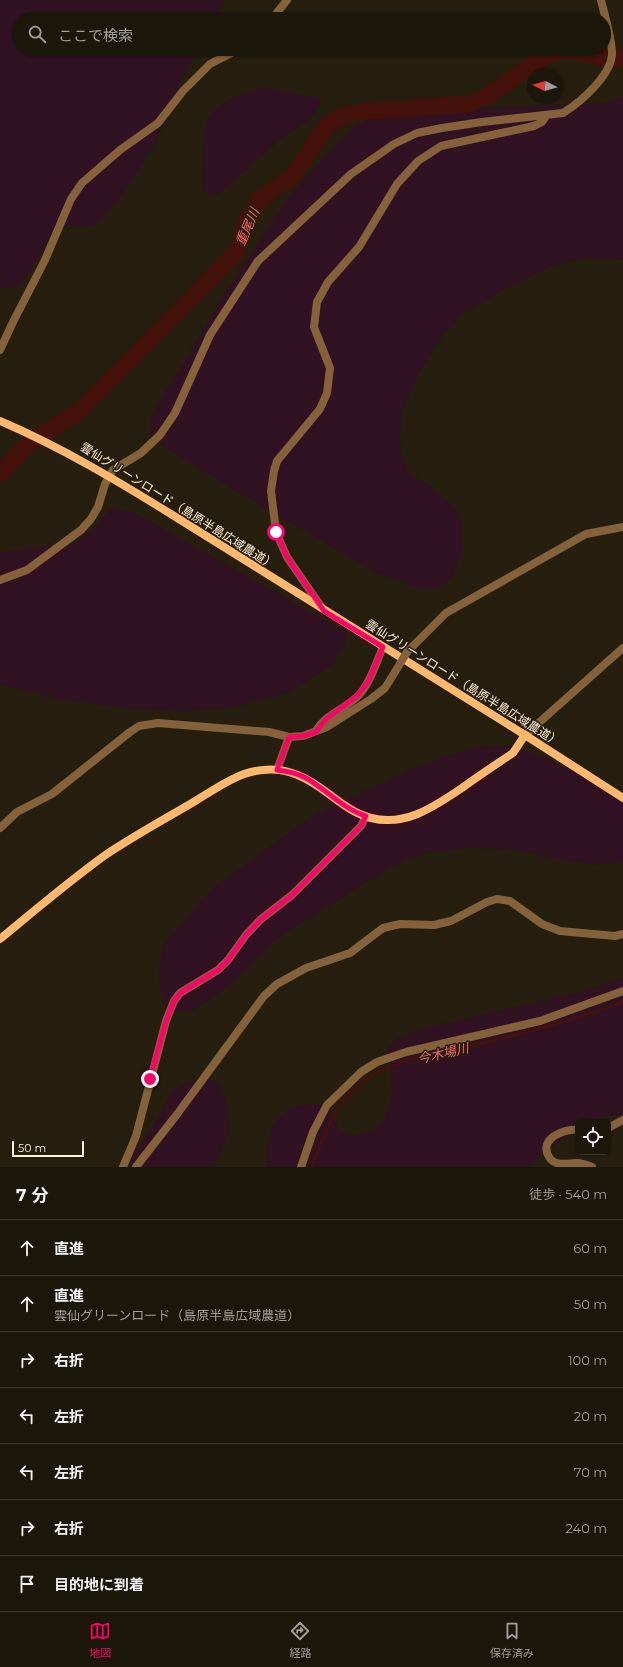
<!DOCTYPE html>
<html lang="ja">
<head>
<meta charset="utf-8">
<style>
	body { margin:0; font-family:Montserrat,"Noto Sans JP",sans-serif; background:#292419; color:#f1f3f6 }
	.controls { position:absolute; right:12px; bottom:12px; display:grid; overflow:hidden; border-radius:6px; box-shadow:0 1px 3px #0004 }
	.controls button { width:36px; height:36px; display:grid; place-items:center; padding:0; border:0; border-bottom:1px solid #3a362c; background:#1c170b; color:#f1f3f6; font:20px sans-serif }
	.compass { position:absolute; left:527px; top:68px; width:36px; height:36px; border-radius:50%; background:#1c170b; box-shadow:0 1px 3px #0004; rotate:276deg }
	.scale { position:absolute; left:12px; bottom:10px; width:72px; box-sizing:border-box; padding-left:4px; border:2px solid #ffeed5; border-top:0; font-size:11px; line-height:14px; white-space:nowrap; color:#ffeed5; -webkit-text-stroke:3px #261f0f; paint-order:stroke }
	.stop { position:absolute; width:12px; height:12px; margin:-9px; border:3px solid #ff0169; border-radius:50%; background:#fff }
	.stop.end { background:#ff0169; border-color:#fff; box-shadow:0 1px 4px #0008 }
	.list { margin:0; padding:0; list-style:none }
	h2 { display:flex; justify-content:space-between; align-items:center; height:52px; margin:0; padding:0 16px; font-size:17px }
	h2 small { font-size:13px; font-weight:400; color:#a09f9d }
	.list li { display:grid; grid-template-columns:26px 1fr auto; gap:12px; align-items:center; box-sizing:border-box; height:56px; padding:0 16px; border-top:1px solid #3a362c }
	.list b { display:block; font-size:15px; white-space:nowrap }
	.list p { margin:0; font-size:13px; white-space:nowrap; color:#a09f9d }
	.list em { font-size:13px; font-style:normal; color:#a09f9d }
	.icon { flex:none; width:22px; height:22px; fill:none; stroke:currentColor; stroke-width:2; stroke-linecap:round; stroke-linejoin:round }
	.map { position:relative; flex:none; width:623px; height:1167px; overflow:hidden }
	.search { position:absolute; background:#1c170b; box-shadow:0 1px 3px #0004; left:12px; right:12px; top:12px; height:44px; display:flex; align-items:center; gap:10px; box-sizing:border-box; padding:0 14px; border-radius:22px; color:#a09f9d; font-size:15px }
	.sheet { height:444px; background:#1c170b }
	nav { display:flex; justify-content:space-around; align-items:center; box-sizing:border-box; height:56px; border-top:1px solid #3a362c; background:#1c170b; font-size:11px; color:#a09f9d }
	nav a { display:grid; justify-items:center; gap:2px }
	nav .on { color:#ff0169 }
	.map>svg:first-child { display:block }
</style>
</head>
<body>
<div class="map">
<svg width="623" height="1167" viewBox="0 0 623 1167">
	<rect width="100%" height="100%" fill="#261f0f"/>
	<path fill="#301223" d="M0,0H226L215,19H19V49H198L185,72L157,140L127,188L104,217L94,226L65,227L57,231L48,238L40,257L19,286L0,289Z
		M265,87L315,97L321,100L320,107L309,120L282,138L227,187L216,195L207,194L202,189C201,177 203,164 203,152C204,142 204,130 207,121C215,102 248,92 265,87Z
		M623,97V260L591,259L554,265L503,290L460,316L441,338L419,373L403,409L400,435L401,454L408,473L430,486L455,508L462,524V550L452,579L439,586L430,589L415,587L375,572L231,488L163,446L151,435V416L232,282L284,203L318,164L347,134L370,118L405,110L605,103Z
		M112,508L133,512L347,633L346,643L332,665L288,693L232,708L184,711L130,709L66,700L0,684V552L74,543L91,532Z
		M479,746L516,747L604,782L623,794V862L594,865L506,849L468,848L424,854L393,866L316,914L274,941L235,980L211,999L192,1011H176L166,1001L160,988L159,971L164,945L212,889L312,816L421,765Z
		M623,978V1114L597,1118L590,1122H578V1129L544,1152L528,1167H266V1152L273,1124L291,1108L313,1103L329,1109L339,1130L349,1136L362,1134L381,1126L388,1110L392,1094L389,1047L399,1037L442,1024L576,993Z
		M205,1078L219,1083L227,1101L229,1134L214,1167H124L150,1132L170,1094L186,1082Z"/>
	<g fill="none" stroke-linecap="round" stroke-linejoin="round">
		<path stroke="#44120a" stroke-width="3" d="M312,1167C324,1132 339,1096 372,1075C398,1059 442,1053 471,1046C522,1034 573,1021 623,1002"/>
		<path stroke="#44120a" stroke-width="17" d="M0,474L29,443L78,412L235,254L241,241L247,221L261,198L292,177L329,123L345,115L367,111L469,104L490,94L541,59L557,51H577L601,57L617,59L623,57"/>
		<path stroke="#85623a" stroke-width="8" d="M272,19L287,0
			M0,350L13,322L45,260L71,199L82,183L120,150L158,123L183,91L210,64L239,49
			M0,580L27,570L81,530L91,519L98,507L105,484L113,470L141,453L160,435L175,413L210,335L258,261L351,174L394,144L417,133L442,128L482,122L563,113C581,102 613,74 612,52C611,35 605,17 601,0
			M322,608L287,557L276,532L271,491L274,471L277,461L320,409L327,393L330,368L314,327L317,302L328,282L359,247L397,184L418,161L441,146L534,126L542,122L546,116
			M407,652L446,613L586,534L623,527
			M316,731C325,715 344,709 357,697C370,684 376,663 383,647
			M525,735L623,648
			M277,770L289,737
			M0,828L17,812L52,794L130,732L139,726L158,723L269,732L289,737L303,736L327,727L371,699L385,688L395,672
			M608,1128L623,1120
			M578,1130C564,1128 538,1139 549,1157C555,1167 567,1163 577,1163C583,1163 587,1165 592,1167
			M123,1167L136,1136L166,1021L174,1001L180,993L218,970L228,960L246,935L260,920L292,895L361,826L366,816
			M136,1167L178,1113L264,996L277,984L306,968L350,953L383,928L400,924L434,925L451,921L487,902L497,899L510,901L542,924L560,931L615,936L623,934
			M301,1167L313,1132L327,1105L361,1072L377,1062L406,1052L540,1021L623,991"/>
		<path stroke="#ffb86c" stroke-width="8" d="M179,519L525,735L623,798
			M0,939C34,911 68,882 104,856C132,837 163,820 192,803C214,790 237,772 263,770C289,767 309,779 329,794C342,804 355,814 371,818C406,827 435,806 462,788C477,777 492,767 507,757L513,753L525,735"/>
		<path stroke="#85623a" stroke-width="8" d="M395,672L407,652"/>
		<path stroke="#ffb86c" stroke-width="8" d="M0,421C63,448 121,483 179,519"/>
	</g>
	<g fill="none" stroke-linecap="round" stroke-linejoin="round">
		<path stroke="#ff0169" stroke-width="5" d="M150,1079L166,1021L174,1001L180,993L218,970L228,960L246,935L260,920L292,895L361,826L366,816C343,809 327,790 306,778C297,773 287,771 277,770L289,737L303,736L316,732L326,719L357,696L368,682L383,647L324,611L287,557L276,532"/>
	</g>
	<g text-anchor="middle" stroke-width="3" stroke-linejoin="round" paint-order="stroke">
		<g font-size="12" fill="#ffeed5" stroke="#261f0f">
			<text transform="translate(178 506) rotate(32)" y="4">雲仙グリーンロード（島原半島広域農道）</text>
			<text transform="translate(463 683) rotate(32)" y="4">雲仙グリーンロード（島原半島広域農道）</text>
		</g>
		<g font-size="13" font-style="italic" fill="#ff636a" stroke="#261f0f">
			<text transform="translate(247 227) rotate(-66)" y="5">重尾川</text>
			<text transform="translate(443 1053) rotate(-13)" y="5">今木場川</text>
		</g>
	</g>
</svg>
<div class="controls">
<button><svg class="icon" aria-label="locate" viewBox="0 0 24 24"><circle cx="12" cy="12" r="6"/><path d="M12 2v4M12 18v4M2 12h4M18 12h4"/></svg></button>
</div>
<svg class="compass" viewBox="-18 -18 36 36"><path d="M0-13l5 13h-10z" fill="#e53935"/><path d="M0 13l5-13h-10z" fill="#a09f9d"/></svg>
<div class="scale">50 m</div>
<div class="stop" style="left:276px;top:532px"></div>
<div class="stop end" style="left:150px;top:1079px"></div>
<div class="search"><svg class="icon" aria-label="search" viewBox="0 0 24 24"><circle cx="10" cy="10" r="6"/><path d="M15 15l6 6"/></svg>ここで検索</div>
</div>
<section class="sheet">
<h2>7 分<small>徒歩 · 540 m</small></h2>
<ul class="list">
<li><svg class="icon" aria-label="ahead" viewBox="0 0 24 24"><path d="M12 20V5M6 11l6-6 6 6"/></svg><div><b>直進</b></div><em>60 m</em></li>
<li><svg class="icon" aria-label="ahead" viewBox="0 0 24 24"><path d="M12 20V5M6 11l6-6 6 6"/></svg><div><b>直進</b><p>雲仙グリーンロード（島原半島広域農道）</p></div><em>50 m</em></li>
<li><svg class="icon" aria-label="right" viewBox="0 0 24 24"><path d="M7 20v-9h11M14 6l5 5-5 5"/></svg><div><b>右折</b></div><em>100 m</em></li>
<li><svg class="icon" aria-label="left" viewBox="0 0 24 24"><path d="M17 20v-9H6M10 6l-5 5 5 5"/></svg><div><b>左折</b></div><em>20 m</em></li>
<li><svg class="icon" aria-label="left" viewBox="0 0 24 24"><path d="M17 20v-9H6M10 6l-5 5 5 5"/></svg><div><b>左折</b></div><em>70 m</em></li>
<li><svg class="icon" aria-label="right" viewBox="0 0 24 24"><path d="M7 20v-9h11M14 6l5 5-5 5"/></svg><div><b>右折</b></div><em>240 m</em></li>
<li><svg class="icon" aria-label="arrive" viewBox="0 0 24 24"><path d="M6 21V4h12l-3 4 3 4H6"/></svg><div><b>目的地に到着</b></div></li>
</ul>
</section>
<nav>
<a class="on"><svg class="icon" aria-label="map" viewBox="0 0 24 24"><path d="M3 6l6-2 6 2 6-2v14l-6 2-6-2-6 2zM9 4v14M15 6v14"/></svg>地図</a>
<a><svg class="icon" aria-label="directions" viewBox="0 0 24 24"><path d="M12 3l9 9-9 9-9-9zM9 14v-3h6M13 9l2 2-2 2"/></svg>経路</a>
<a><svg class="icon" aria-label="saved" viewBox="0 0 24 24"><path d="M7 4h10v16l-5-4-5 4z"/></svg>保存済み</a>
</nav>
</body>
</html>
